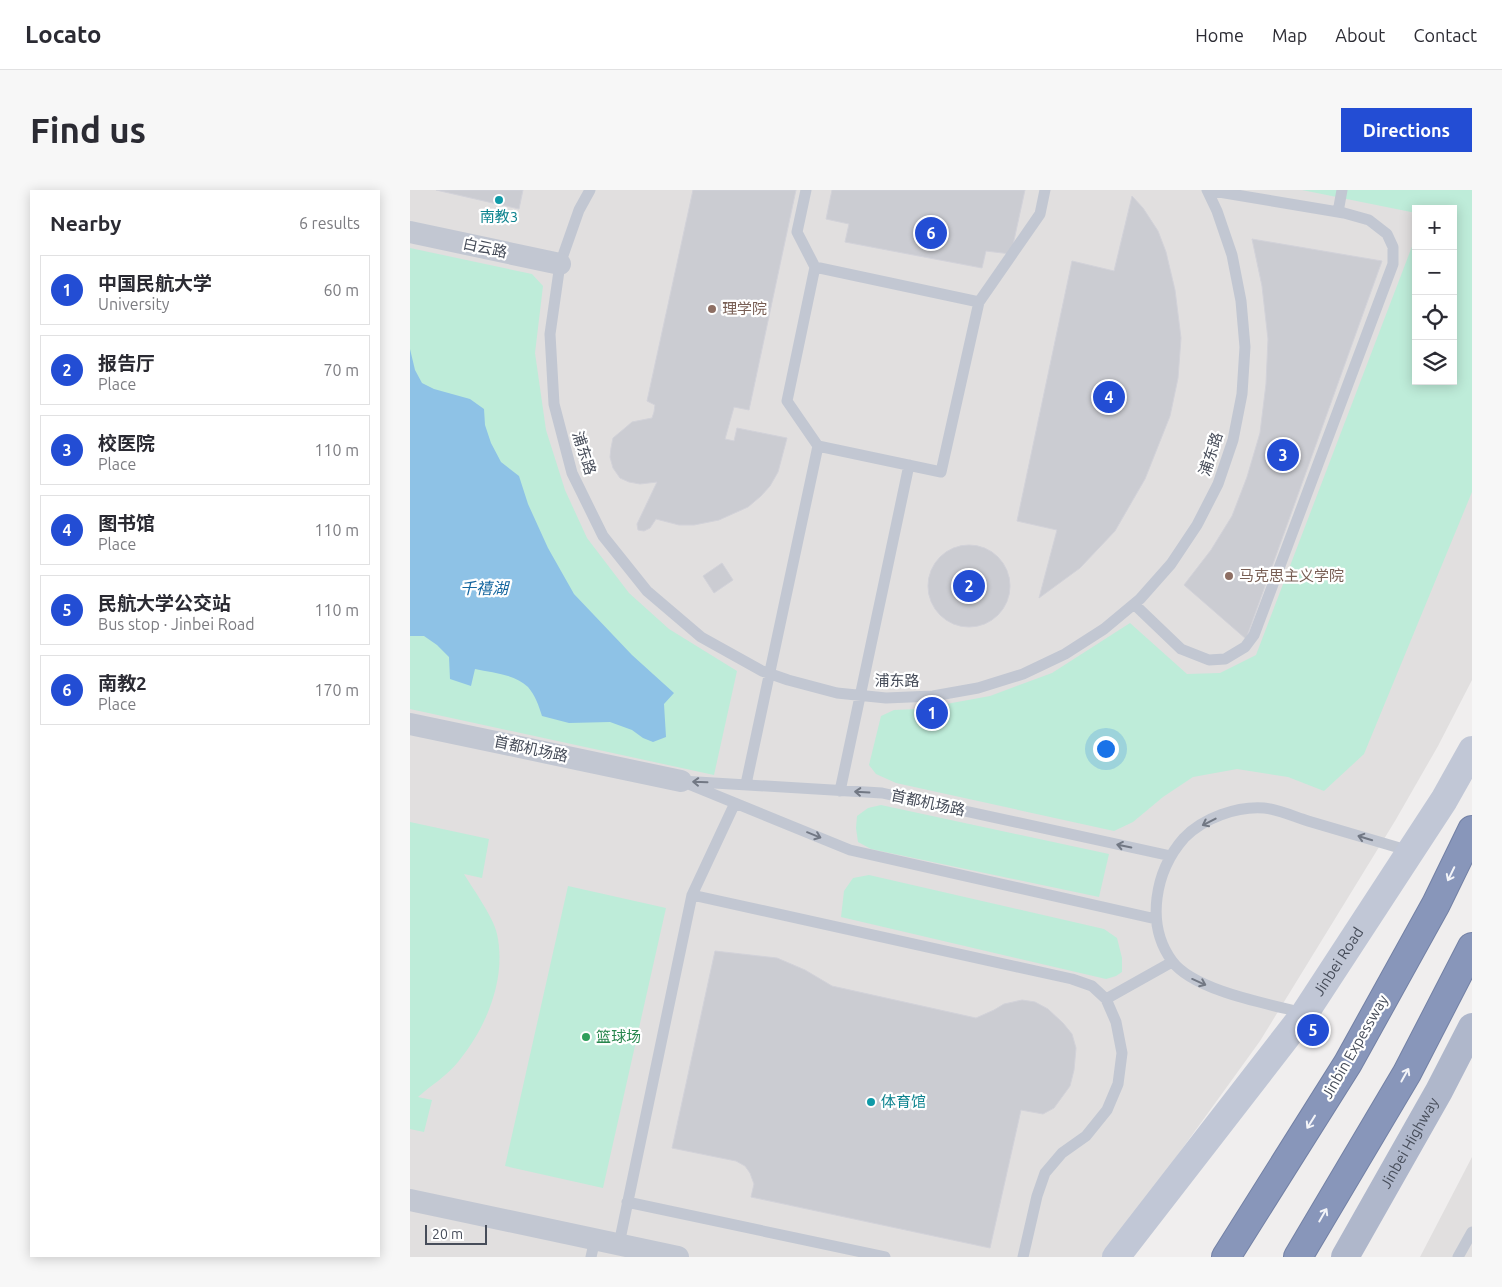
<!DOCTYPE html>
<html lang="en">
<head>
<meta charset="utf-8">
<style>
	body { margin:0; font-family:Ubuntu,"Noto Sans SC",sans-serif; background:#f7f7f7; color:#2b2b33 }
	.controls { position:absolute; right:15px; top:15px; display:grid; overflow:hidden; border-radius:0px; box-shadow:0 2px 12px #0003 }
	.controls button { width:45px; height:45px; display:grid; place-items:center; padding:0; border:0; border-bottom:1px solid #e1e1e2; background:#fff; color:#2b2b33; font:25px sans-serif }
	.scale { position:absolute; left:15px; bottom:12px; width:62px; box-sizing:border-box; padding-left:5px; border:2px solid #474d5a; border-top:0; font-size:14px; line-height:18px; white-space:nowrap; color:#474d5a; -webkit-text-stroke:4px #fff; paint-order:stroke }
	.you { position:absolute; left:695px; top:558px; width:18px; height:18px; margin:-12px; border:4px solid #fff; border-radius:50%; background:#1a73e8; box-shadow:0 0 0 8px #1a73e833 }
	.badge { display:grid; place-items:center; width:32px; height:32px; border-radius:50%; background:#234dd4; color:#fff; font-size:16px; font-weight:700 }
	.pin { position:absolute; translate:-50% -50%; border:2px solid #fff; box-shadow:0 1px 5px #0006 }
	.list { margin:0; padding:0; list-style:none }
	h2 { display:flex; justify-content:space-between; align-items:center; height:65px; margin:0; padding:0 20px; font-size:21px }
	h2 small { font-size:16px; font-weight:400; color:#7c7c81 }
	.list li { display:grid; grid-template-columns:32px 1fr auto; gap:15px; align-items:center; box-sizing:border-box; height:70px; margin:0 10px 10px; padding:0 10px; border:1px solid #e1e1e2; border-radius:0px }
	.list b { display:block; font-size:19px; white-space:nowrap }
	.list p { margin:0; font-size:16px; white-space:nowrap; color:#7c7c81 }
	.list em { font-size:16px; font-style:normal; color:#7c7c81 }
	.icon { flex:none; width:28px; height:28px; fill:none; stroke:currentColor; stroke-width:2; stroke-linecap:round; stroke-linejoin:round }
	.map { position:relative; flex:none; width:1062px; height:1067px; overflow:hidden; border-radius:0px }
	header { display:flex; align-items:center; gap:30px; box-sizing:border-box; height:70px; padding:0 25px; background:#fff; border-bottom:1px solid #e1e1e2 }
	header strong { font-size:24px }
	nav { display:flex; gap:28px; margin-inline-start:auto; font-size:18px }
	.intro { display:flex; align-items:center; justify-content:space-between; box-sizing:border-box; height:120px; padding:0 30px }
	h1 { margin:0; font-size:35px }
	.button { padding:12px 22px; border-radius:0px; background:#234dd4; color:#fff; font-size:18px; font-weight:700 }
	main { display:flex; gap:30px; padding:0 30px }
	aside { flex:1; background:#fff; border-radius:0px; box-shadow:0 2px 12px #0003 }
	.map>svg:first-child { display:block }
</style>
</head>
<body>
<header>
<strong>Locato</strong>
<nav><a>Home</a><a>Map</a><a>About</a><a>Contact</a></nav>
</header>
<div class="intro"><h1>Find us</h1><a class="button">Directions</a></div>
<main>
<aside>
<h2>Nearby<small>6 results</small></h2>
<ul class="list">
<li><span class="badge">1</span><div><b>中国民航大学</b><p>University</p></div><em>60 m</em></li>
<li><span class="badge">2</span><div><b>报告厅</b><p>Place</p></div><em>70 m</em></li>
<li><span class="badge">3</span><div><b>校医院</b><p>Place</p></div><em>110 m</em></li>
<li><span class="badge">4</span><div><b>图书馆</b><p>Place</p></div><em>110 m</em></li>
<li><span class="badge">5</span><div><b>民航大学公交站</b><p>Bus stop · Jinbei Road</p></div><em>110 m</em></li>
<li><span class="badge">6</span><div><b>南教2</b><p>Place</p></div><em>170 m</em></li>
</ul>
</aside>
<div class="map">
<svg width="1062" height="1067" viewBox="0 0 1062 1067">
	<rect width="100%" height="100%" fill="#f0eeee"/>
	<path fill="#e1dfdf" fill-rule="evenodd" d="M0,0H1062V490L1028,556L985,631L850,851L694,1067H0ZM1006,19H1043V191H1006Z
		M1062,967V1067H1010Z"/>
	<path fill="#beecd9" d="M892,0H1062V302L954,564L914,601L878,587L827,579L783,587L753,607L723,632L704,641L486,593L466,584L459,575L471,526L484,520L509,519L580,506L642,483L720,433L777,484L810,483L846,465L1006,46V191H1043V19H1006V23Z
		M0,58L122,84L133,96L125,163L136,240L155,300L177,348L219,403L259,439L327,481L304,585L0,519Z
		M471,615L699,664L689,707L461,659L448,652L446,638L447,626L458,618Z
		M0,632L79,649L72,688L54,684C63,699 84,728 87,744C97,789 76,838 48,872C37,886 20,896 8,907L22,910L14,942L0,939Z
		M459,685L694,739L707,748L712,768V782L706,786L696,789L431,727L434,701L443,688Z
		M158,696L256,718L193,998L95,976Z"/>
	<path fill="#8ec2e6" d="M0,159L5,180L12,193L24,199L60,209L74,219L75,235L81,253L91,272L109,286L118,314L138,358L164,404L222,465L264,503L254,514L256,547L243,552L233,548L222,540L200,532L159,533L132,526C129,516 125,505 118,497C105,484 83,483 65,479L61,496L40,489L39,467L27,455L14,446H0Z"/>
	<path fill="#cbccd2" stroke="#d2d2d9" d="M26,0H113L109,19Z
		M283,0H386L339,220L324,217L315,249L324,251L327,238L377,248L368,282L360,296L351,306L338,317L309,330L284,335H269L246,329L240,338L234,341L228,340L227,334L247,292L230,294L219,292L210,288L203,278L200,267L201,258L203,248L215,238L222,232L242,228L244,222L245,215L237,211Z
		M422,0H615L601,64L576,61L572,78L435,52L439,34L416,29Z
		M722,6L733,18L748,41L756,62L765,100L771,148L768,188L760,226L735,289L705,341L670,378L629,408L647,340L607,331L662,71L704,81Z
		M842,49L972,71L836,449L774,395L801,360L822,326L837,287L850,243L856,194L858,149L852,96Z
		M518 396a41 41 0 1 1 82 0a41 41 0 1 1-82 0Z
		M312,373L323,390L304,403L293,386Z
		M305,761L367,768L395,780L422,796L566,828L584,820L594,814L612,810L625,812L638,819L653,833L662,844L666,858L664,880L660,896L644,918L633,924L611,920L580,1058L341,1007L344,994L340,983L335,976L326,971L262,958Z"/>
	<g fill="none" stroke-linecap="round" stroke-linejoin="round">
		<defs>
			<path id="highway" d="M816,1067L938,873L1026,714L1062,640
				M888,1067L997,883L1062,757"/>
		</defs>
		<use href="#highway" stroke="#7381a5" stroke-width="30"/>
		<path stroke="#c2c7d2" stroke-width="11" d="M180,0L169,20L150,74L140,144L144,214L162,283L193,346L237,401L291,447L352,481L378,490L427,503L476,508L523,506L568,498L613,484L655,464L694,439L730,409L761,374L787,335L808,294L823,250L832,204L835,157L831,111L822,65L807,21L797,0
			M396,0L387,42L405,77
			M928,22L932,0
			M569,112L405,77L377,211L408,256L531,282L569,112L630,24L635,0
			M724,414L771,459L799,470L815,469L835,457L844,445L983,74V57L977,44L959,30L934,23L797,0
			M336,594L408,256
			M430,601L499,275
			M282,705L662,789L682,796L696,809L706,832L712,863L708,894L697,920L676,946L652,963L635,983L627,1006L613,1067
			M746,729L440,660L271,591L472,603L761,666
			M696,809L762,772
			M894,823C859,814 784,801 762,771C735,734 745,681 774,648C793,628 827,616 854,618C867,619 885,627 898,631C932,641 966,651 1000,661
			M217,1012L475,1067
			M209,1054L282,705L325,613
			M181,1067L185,1049
			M1048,1067L1062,1042"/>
		<path stroke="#c2c7d2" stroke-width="22" d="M0,42L150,74
			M0,534L271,591
			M0,1010L268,1067"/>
		<path stroke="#c1c7d6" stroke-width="28" id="s1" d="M706,1067L895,823L1034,610L1062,560"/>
		<path stroke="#afb7cb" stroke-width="28" id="s2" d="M935,1067L1029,901L1062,837"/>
		<use href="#highway" stroke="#8896ba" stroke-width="28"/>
	</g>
	<defs><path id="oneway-shaft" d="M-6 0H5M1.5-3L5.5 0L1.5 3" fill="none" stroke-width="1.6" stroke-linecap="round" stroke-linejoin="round" transform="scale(1.25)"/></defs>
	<g stroke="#727884">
		<use href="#oneway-shaft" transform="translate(290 592) rotate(-178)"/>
		<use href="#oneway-shaft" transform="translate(452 602) rotate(-177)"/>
		<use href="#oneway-shaft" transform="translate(799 632) rotate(153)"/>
		<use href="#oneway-shaft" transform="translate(404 645) rotate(22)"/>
		<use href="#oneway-shaft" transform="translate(955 648) rotate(-163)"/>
		<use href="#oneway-shaft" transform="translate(714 656) rotate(-168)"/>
		<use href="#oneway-shaft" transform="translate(789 792) rotate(24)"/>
	</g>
	<g stroke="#f3f4f8">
		<use href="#oneway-shaft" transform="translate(1041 684) rotate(116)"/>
		<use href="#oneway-shaft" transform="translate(995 885) rotate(-61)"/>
		<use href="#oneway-shaft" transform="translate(901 932) rotate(122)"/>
		<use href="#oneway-shaft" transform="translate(913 1025) rotate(-60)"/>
	</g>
	<g fill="#0f9aa8" stroke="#fff" stroke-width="2">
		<circle cx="89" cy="10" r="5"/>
		<circle cx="461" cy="912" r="5"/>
	</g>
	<g fill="#8d6e63" stroke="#fff" stroke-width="2">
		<circle cx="302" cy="119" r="5"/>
		<circle cx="819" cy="386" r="5"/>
	</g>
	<circle fill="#2e9e5b" stroke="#fff" stroke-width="2" cx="176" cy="847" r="5"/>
	<g text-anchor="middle" stroke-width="4.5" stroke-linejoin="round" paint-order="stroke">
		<g font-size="15" fill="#0d838f" stroke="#fff">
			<text x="89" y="32">南教3</text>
			<text x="471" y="917" text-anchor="start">体育馆</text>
		</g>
		<g font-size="15" fill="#474d5a" stroke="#fff">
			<text transform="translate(75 58) rotate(12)" y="5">白云路</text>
			<text transform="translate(174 263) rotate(72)" y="5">浦东路</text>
			<text transform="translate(801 264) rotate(-72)" y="5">浦东路</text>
			<text x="487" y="496">浦东路</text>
			<text transform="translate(121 559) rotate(12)" y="5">首都机场路</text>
			<text transform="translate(518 613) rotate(12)" y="5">首都机场路</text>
			<text dy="5" stroke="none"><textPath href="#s1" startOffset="370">Jinbei Road</textPath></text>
			<text transform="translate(945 857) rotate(-60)" y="5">Jinbin Expessway</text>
			<text dy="5" stroke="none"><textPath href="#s2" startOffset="131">Jinbei Highway</textPath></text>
		</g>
		<g font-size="15" fill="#785e54" stroke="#fff" text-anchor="start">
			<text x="312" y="124">理学院</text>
			<text x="829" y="391">马克思主义学院</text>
		</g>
		<g font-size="15" fill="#27864d" stroke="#fff" text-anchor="start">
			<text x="186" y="852">篮球场</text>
		</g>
		<g font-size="16" font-style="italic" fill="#15669f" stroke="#fff">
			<text x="74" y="404">千禧湖</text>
		</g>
	</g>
</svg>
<div class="controls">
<button>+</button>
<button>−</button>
<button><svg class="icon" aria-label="locate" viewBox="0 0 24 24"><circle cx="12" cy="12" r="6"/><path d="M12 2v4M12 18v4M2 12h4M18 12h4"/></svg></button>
<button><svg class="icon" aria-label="layers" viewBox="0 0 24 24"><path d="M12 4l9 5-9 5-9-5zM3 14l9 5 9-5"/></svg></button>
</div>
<div class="scale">20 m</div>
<div class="you"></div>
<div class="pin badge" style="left:522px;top:523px">1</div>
<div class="pin badge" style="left:559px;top:396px">2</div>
<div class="pin badge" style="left:873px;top:265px">3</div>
<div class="pin badge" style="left:699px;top:207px">4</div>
<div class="pin badge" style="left:903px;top:840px">5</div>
<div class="pin badge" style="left:521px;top:43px">6</div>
</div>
</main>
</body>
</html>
